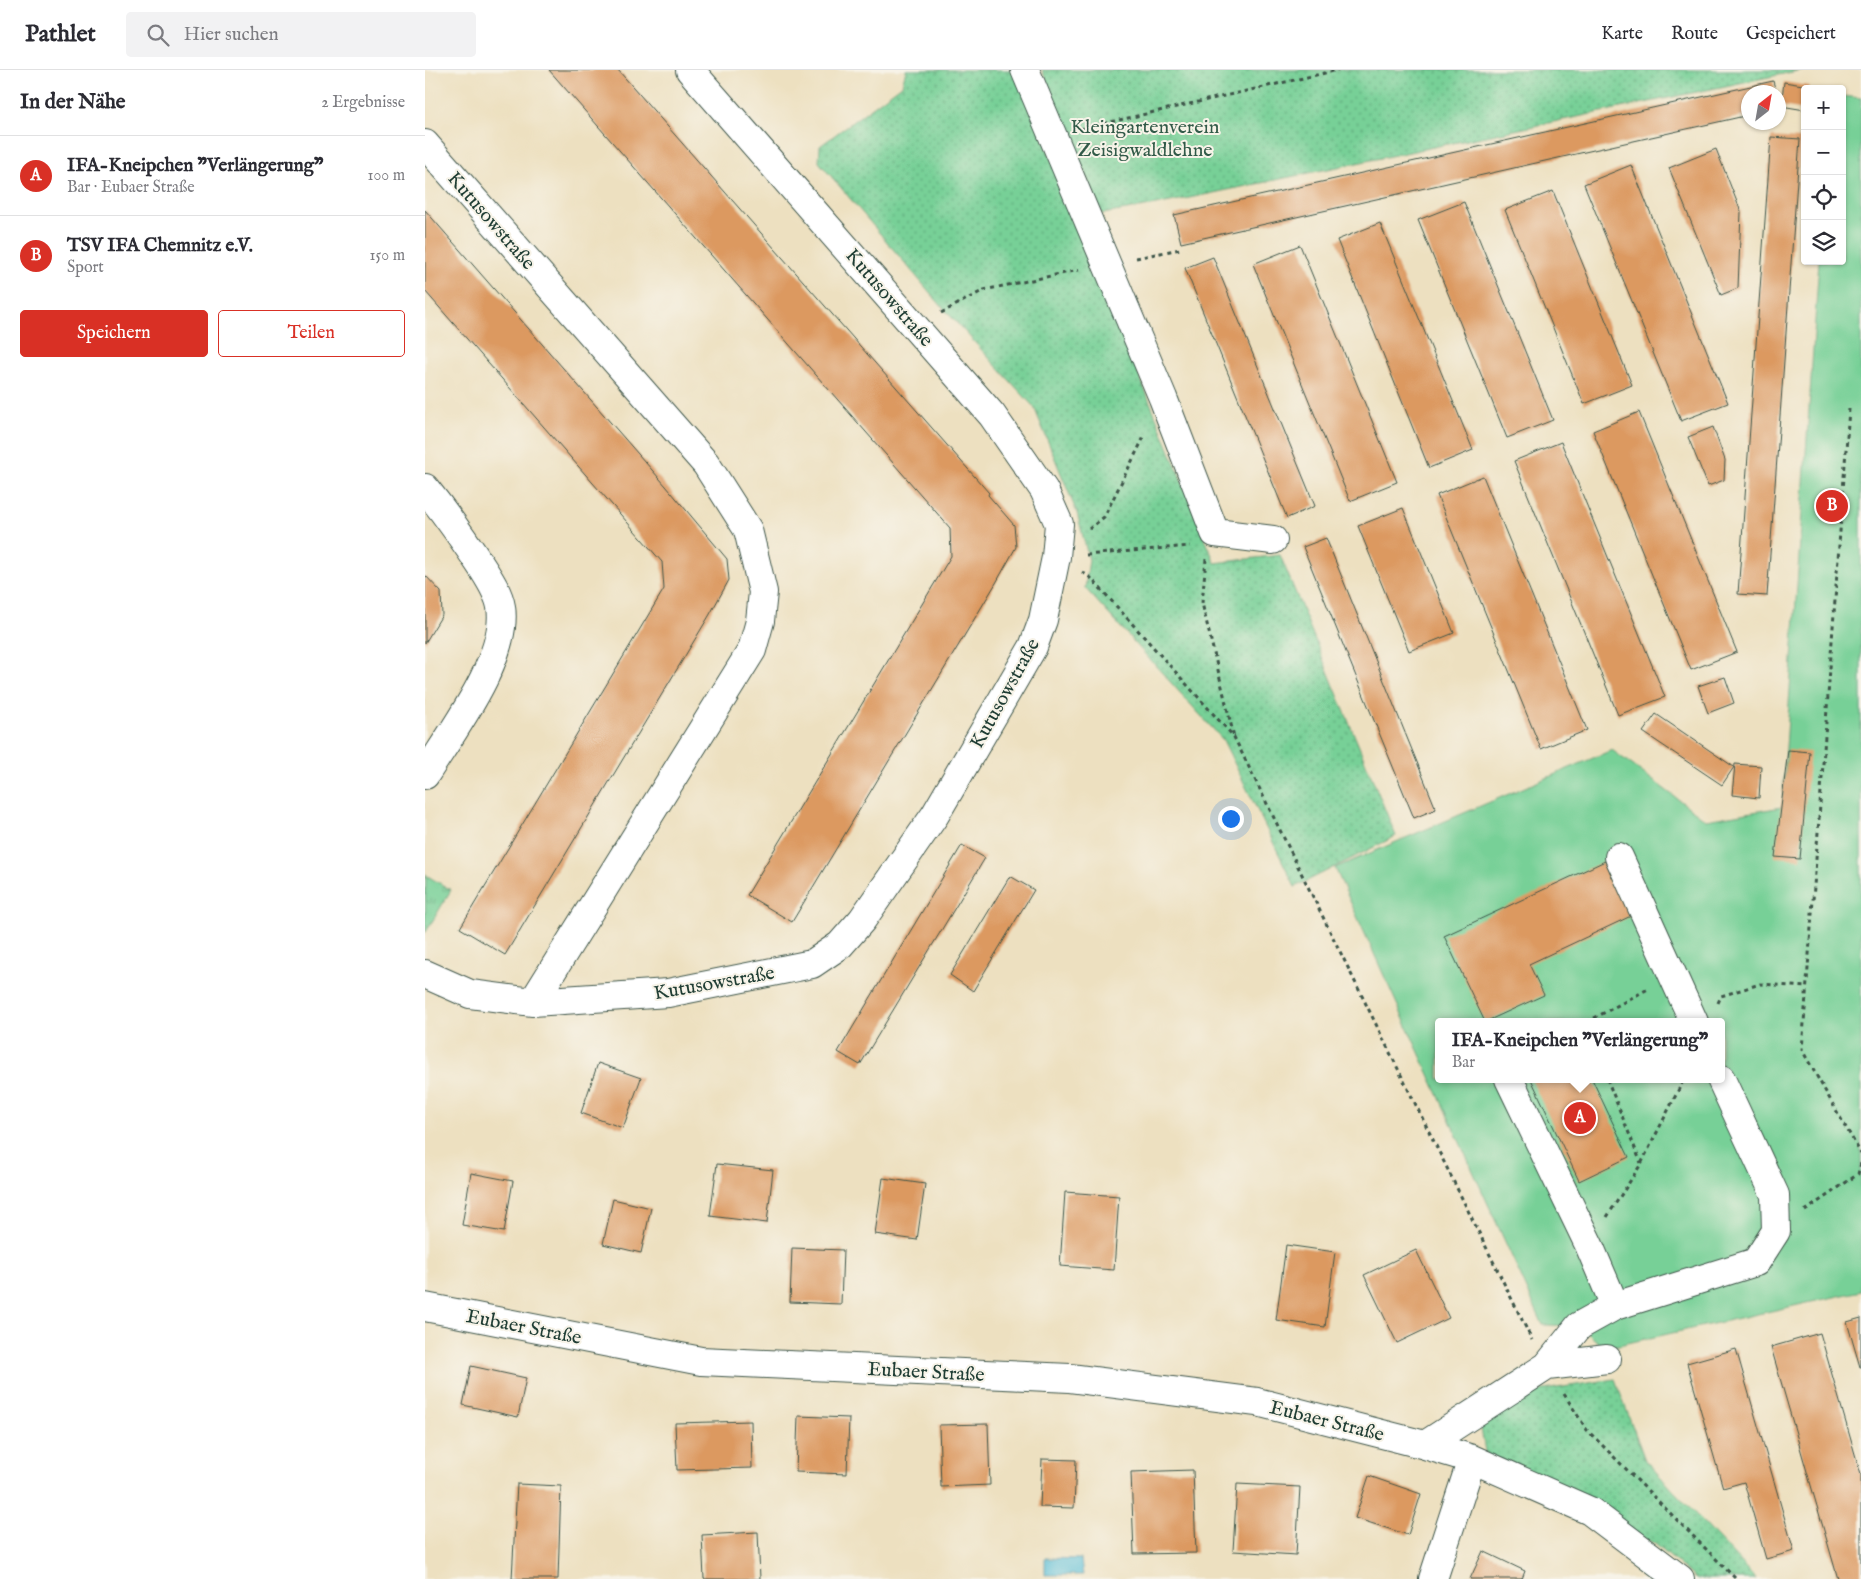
<!DOCTYPE html>
<html lang="de">
<head>
<meta charset="utf-8">
<style>
	body { margin:0; font-family:"IM FELL English",serif; background:#f2f2f3; color:#2b2b33 }
	.controls { position:absolute; right:15px; top:15px; display:grid; overflow:hidden; border-radius:5px; box-shadow:0 1px 4px #0004 }
	.controls button { width:45px; height:45px; display:grid; place-items:center; padding:0; border:0; border-bottom:1px solid #e1e1e2; background:#fff; color:#2b2b33; font:25px sans-serif }
	.compass { position:absolute; left:1316px; top:15px; width:45px; height:45px; border-radius:50%; background:#fff; box-shadow:0 1px 4px #0004; rotate:31deg }
	.you { position:absolute; left:805px; top:748px; width:18px; height:18px; margin:-12px; border:4px solid #fff; border-radius:50%; background:#1a73e8; box-shadow:0 0 0 8px #1a73e833 }
	.badge { display:grid; place-items:center; width:32px; height:32px; border-radius:50%; background:#d93025; color:#fff; font-size:16px; font-weight:700 }
	.pin { position:absolute; translate:-50% -50%; border:2px solid #fff; box-shadow:0 1px 5px #0006 }
	.popup { position:absolute; left:1010px; top:948px; width:290px; height:65px; box-sizing:border-box; display:grid; place-content:center; border-radius:5px; background:#fff; filter:drop-shadow(0 1px 4px #0005); font-size:16px; white-space:nowrap; color:#7c7c81 }
	.popup b { font-size:19px; color:#2b2b33 }
	.popup::after { content:''; position:absolute; left:50%; top:100%; margin-left:-10px; border:10px solid transparent; border-top-color:#fff }
	.list { margin:0; padding:0; list-style:none }
	h2 { display:flex; justify-content:space-between; align-items:center; height:65px; margin:0; padding:0 20px; font-size:21px }
	h2 small { font-size:16px; font-weight:400; color:#7c7c81 }
	.list li { display:grid; grid-template-columns:32px 1fr auto; gap:15px; align-items:center; box-sizing:border-box; height:80px; padding:0 20px; border-top:1px solid #e1e1e2 }
	.list b { display:block; font-size:19px; white-space:nowrap }
	.list p { margin:0; font-size:16px; white-space:nowrap; color:#7c7c81 }
	.list em { font-size:16px; font-style:normal; color:#7c7c81 }
	.actions { display:flex; gap:10px; padding:15px 20px }
	.actions a { flex:1; padding:11px 0; border:1px solid #d93025; border-radius:5px; text-align:center; font-size:18px; color:#d93025 }
	.actions .main { background:#d93025; color:#fff }
	.icon { flex:none; width:28px; height:28px; fill:none; stroke:currentColor; stroke-width:2; stroke-linecap:round; stroke-linejoin:round }
	.map { position:relative; flex:none; width:1436px; height:1509px; overflow:hidden }
	header { display:flex; align-items:center; gap:30px; box-sizing:border-box; height:70px; padding:0 25px; background:#fff; border-bottom:1px solid #e1e1e2 }
	header strong { font-size:24px }
	nav { display:flex; gap:28px; margin-inline-start:auto; font-size:18px }
	.search { width:350px; height:45px; background:#f2f2f3; display:flex; align-items:center; gap:12px; box-sizing:border-box; padding:0 18px; border-radius:5px; color:#7c7c81; font-size:19px }
	main { display:flex }
	aside { flex:1; background:#fff }
	.map>svg:first-child { display:block }
</style>
</head>
<body>
<header>
<strong>Pathlet</strong>
<div class="search"><svg class="icon" aria-label="search" viewBox="0 0 24 24"><circle cx="10" cy="10" r="6"/><path d="M15 15l6 6"/></svg>Hier suchen</div>
<nav><a>Karte</a><a>Route</a><a>Gespeichert</a></nav>
</header>
<main>
<aside>
<h2>In der Nähe<small>2 Ergebnisse</small></h2>
<ul class="list">
<li><span class="badge">A</span><div><b>IFA-Kneipchen &quot;Verlängerung&quot;</b><p>Bar · Eubaer Straße</p></div><em>100 m</em></li>
<li><span class="badge">B</span><div><b>TSV IFA Chemnitz e.V.</b><p>Sport</p></div><em>150 m</em></li>
</ul>
<div class="actions"><a class="main">Speichern</a><a>Teilen</a></div>
</aside>
<div class="map">
<svg width="1436" height="1509" viewBox="0 0 1436 1509">
	<defs>
		<pattern id="grass-dots" width="8" height="8" patternUnits="userSpaceOnUse" patternTransform="scale(1.25)"><rect width="8" height="8" fill="#77d097"/><path d="M2 2h.1M6 6h.1" fill="none" stroke="#61aa7c" stroke-width="1.8" stroke-linecap="round"/></pattern>
		<pattern id="park-tufts" width="24" height="20" patternUnits="userSpaceOnUse" patternTransform="scale(1.25)"><rect width="24" height="20" fill="#77d097"/><path d="M3 7l-1-3M5 7V3M7 7l1-3M15 17l-1-3M17 17v-4M19 17l1-3" fill="none" stroke="#61aa7c"/></pattern>
	</defs>
	<rect width="100%" height="100%" fill="#f7f3e8"/>
	<filter id="ink" filterUnits="userSpaceOnUse"><feTurbulence type="fractalNoise" baseFrequency=".02" numOctaves="2"/><feDisplacementMap in="SourceGraphic" scale="10" xChannelSelector="R" yChannelSelector="G"/><feConvolveMatrix kernelMatrix="1 2 1 2 8 2 1 2 1" color-interpolation-filters="sRGB"/></filter>
	<filter id="wash" filterUnits="userSpaceOnUse"><feTurbulence type="fractalNoise" baseFrequency=".0096" numOctaves="4" result="noise"/><feDisplacementMap in="SourceGraphic" scale="20" xChannelSelector="R" yChannelSelector="G"/><feGaussianBlur stdDeviation="1.12" result="paint"/><feColorMatrix in="noise" values="0 0 0 0 0 0 0 0 0 0 0 0 0 0 0 0 0 1.4 0 .05"/><feComposite in="paint" operator="in"/></filter>
	<g filter="url(#wash)">
		<rect width="100%" height="100%" fill="#ede0c0"/>
		<path fill="url(#grass-dots)" stroke="#4b8666" d="M481,0H591L790,493L855,485L971,766L870,817L798,670L660,518L664,490L652,443L609,337L519,239L394,92L395,76L477,15Z
			M617,0H1377L726,136L677,144Z
			M1190,1309L1220,1390L1331,1509H1271L1230,1474L1061,1387L1055,1353L1106,1322Z"/>
		<path fill="url(#park-tufts)" stroke="#4b8666" d="M1,805L26,820L1,862H0Z"/>
		<path fill="#77d097" stroke="#4b8666" fill-rule="evenodd" d="M1417,26L1436,28V1221L1180,1278L1154,1256L1118,1255L910,798L1187,680L1281,750L1357,737L1394,191H1417ZM1014,952H1296V1009H1014Z"/>
		<path fill="#59bed7" stroke="#3c7e86" d="M620,1488L656,1489L658,1505H620Z"/>
		<g id="blocks">
			<path fill="#dc9960" d="M124,0H193L564,423L563,425L589,455L591,477L571,513L367,852L322,825L526,486L525,458Z
				M1348,11L1351,22H1324V45L756,173L749,145Z
				M1359,12L1384,16L1383,19H1380V40L1356,36Z
				M1346,67L1375,69L1342,526L1313,524Z
				M1291,79L1316,142L1313,218L1296,225L1244,98Z
				M1206,95L1303,333L1256,351L1159,114Z
				M1128,121L1207,315L1159,334L1080,140Z
				M1039,132L1128,350L1082,368L993,150Z
				M0,140L241,416L302,489L304,510L284,546L80,885L35,858L239,519L237,492L0,221Z
				M955,153L1048,380L1004,398L912,170Z
				M875,175L972,412L925,431L828,194Z
				M788,187L890,436L862,448L760,198Z
				M1214,342L1312,582L1266,600L1168,361Z
				M1288,357L1300,390L1299,410L1283,416L1263,367Z
				M1136,372L1240,627L1193,645L1089,391Z
				M1058,406L1162,660L1116,679L1012,425Z
				M978,438L1029,563L984,581L933,456Z
				M901,468L1011,739L989,748L878,477Z
				M0,505L16,522L17,545L0,573Z
				M1300,607L1309,633L1283,643L1273,616Z
				M1231,644L1309,697L1297,715L1218,662Z
				M1363,680L1385,682L1375,789L1350,787Z
				M1310,694L1336,696L1334,728L1307,725Z
				M537,775L560,788L435,995L413,982Z
				M1180,791L1206,846L1104,894L1119,925L1060,952L1019,866Z
				M585,806L609,820L548,921L525,905Z
				M173,993L216,1008L198,1058L156,1043Z
				M1106,1009H1167L1204,1087L1154,1111Z
				M292,1094L348,1100L342,1153L285,1146Z
				M46,1103L88,1111L79,1162L37,1155Z
				M458,1108L500,1114L492,1170L450,1164Z
				M640,1122L694,1126L689,1200L635,1196Z
				M188,1129L226,1138L216,1183L178,1174Z
				M861,1175L910,1182L900,1257L851,1250Z
				M367,1178L418,1180L416,1234L365,1232Z
				M991,1180L1024,1248L972,1273L939,1205Z
				M1436,1248V1297H1435L1422,1252Z
				M1395,1263L1436,1405V1509H1413L1346,1277Z
				M1311,1279L1369,1481L1341,1489L1319,1412L1298,1418L1262,1293Z
				M46,1296L101,1308L93,1347L38,1335Z
				M373,1346L424,1348L422,1404L371,1402Z
				M326,1351L327,1398L252,1400L250,1353Z
				M563,1354L565,1415L516,1417L514,1355Z
				M617,1389L651,1390L649,1438L615,1437Z
				M768,1400L771,1483L709,1484L706,1402Z
				M944,1406L996,1424L983,1465L930,1448Z
				M92,1414L136,1416L133,1509H87Z
				M812,1414L875,1417L871,1485L808,1481Z
				M333,1462L335,1509H279L277,1465Z
				M1058,1481L1100,1501L1097,1509H1045Z"/>
		</g>
	</g>
	<g filter="url(#ink)">
		<use href="#blocks" fill-opacity="0" stroke="#3e5549" stroke-width="1"/>
		<g fill="none" stroke-linecap="round" stroke-linejoin="round">
			<defs>
				<path id="minor" d="M600,0L738,328L790,463L848,470
					M0,74L281,394L323,460L338,522L335,551L327,580L108,932
					M0,418C21,444 40,471 58,499C65,510 74,524 76,537C84,587 26,663 0,705
					M1194,787L1269,952
					M0,904L45,924L108,932L243,923L387,894L415,875L437,850L510,745L608,577L618,550L631,487L634,454L619,420L567,345L265,0
					M1084,1009L1164,1175L1190,1236
					M0,1237L276,1291L645,1308L832,1332L1000,1375L1047,1389L1165,1441L1255,1509
					M1122,1296L1154,1256L1190,1236L1331,1192L1351,1161L1350,1125L1296,1009
					M1000,1375L1122,1296L1182,1289
					M1008,1509L1047,1389"/>
			</defs>
			<use href="#minor" stroke="#3e5549" stroke-width="30"/>
			<path stroke="#3e5549" stroke-width="3" stroke-dasharray="4 4" stroke-linecap="butt" d="M655,59L913,0
				M711,188L755,179
				M516,243L559,220L654,200
				M1424,339L1377,980L1436,1084
				M664,459L679,447L720,365
				M661,485L765,476
				M781,489L777,533L809,667
				M657,502L666,508L809,667L1107,1270
				M1293,933L1296,926L1335,914L1382,917
				M1162,952L1223,919
				M1182,1009L1216,1093
				M1380,1141L1433,1104L1436,1093
				M1182,1147L1216,1094L1259,1009
				M1139,1324L1162,1360L1311,1509"/>
			<use href="#minor" stroke="#fff" stroke-width="28"/>
		</g>
	</g>
	<g text-anchor="middle" stroke-width="4" stroke-linejoin="round" paint-order="stroke">
		<g font-size="20" fill="#315a48" stroke="#f7f3e8">
			<text x="720" y="63">Kleingartenverein<tspan x="720" dy="23">Zeisigwaldlehne</tspan></text>
		</g>
		<g font-size="20" fill="#1f3d34" stroke="#f7f3e8">
			<text transform="translate(67 150) rotate(49)" y="7">Kutusowstraße</text>
			<text transform="translate(465 227) rotate(49)" y="7">Kutusowstraße</text>
			<text transform="translate(579 623) rotate(-61)" y="7">Kutusowstraße</text>
			<text transform="translate(289 912) rotate(-10)" y="7">Kutusowstraße</text>
			<text transform="translate(99 1256) rotate(11)" y="7">Eubaer Straße</text>
			<text transform="translate(501 1301) rotate(3)" y="7">Eubaer Straße</text>
			<text transform="translate(902 1350) rotate(14)" y="7">Eubaer Straße</text>
		</g>
	</g>
</svg>
<div class="controls">
<button>+</button>
<button>−</button>
<button><svg class="icon" aria-label="locate" viewBox="0 0 24 24"><circle cx="12" cy="12" r="6"/><path d="M12 2v4M12 18v4M2 12h4M18 12h4"/></svg></button>
<button><svg class="icon" aria-label="layers" viewBox="0 0 24 24"><path d="M12 4l9 5-9 5-9-5zM3 14l9 5 9-5"/></svg></button>
</div>
<svg class="compass" viewBox="-18 -18 36 36"><path d="M0-13l5 13h-10z" fill="#e53935"/><path d="M0 13l5-13h-10z" fill="#7c7c81"/></svg>
<div class="you"></div>
<div class="pin badge" style="left:1155px;top:1048px">A</div>
<div class="popup"><b>IFA-Kneipchen &quot;Verlängerung&quot;</b>Bar</div>
<div class="pin badge" style="left:1407px;top:436px">B</div>
</div>
</main>
</body>
</html>
